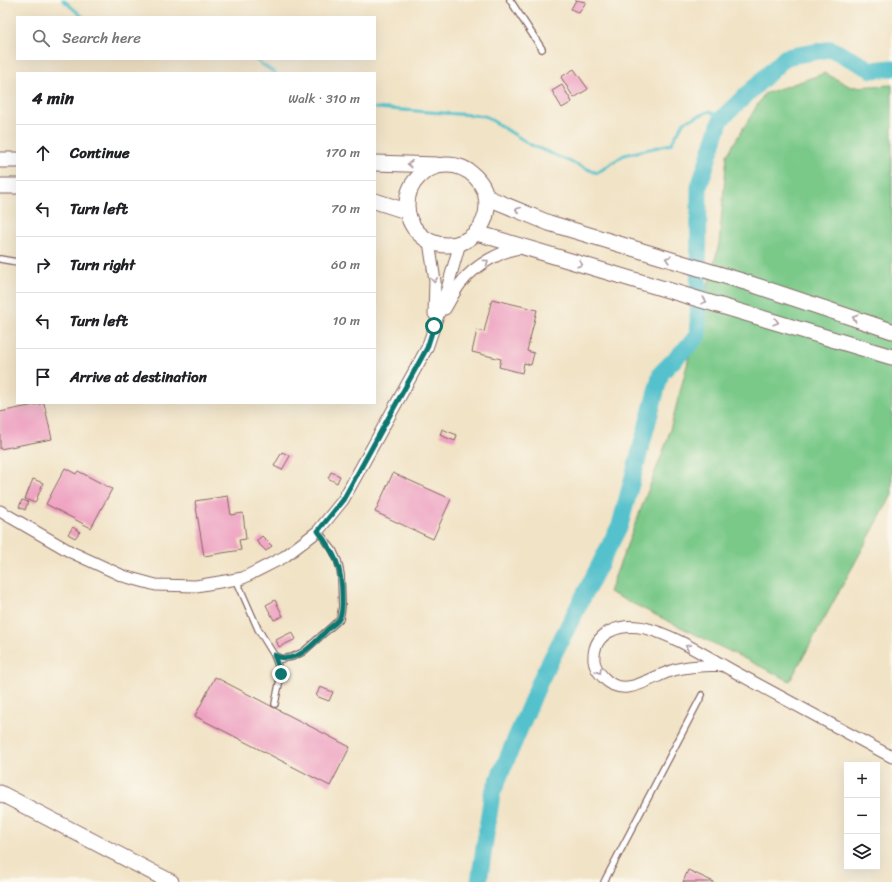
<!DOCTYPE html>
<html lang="en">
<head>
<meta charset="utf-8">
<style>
	body { margin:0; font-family:Sriracha,sans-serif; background:#f6f6f6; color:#202124 }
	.controls { position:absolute; right:12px; bottom:12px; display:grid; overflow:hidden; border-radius:0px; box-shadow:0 4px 16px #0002 }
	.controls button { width:36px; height:36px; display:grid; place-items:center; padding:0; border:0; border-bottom:1px solid #e0e0e0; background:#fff; color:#202124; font:20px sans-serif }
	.stop { position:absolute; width:12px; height:12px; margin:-9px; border:3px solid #0f766e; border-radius:50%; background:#fff }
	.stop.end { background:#0f766e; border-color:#fff; box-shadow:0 1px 4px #0008 }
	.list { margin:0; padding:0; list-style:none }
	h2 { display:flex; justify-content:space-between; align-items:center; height:52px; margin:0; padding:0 16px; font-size:17px }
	h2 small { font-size:13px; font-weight:400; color:#757577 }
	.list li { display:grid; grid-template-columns:26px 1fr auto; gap:12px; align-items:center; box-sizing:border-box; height:56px; padding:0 16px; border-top:1px solid #e0e0e0 }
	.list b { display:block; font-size:15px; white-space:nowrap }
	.list em { font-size:13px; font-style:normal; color:#757577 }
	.icon { flex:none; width:22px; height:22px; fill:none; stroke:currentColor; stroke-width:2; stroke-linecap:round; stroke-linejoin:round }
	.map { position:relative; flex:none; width:892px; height:882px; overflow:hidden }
	.search { position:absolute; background:#fff; box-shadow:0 4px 16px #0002; left:16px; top:16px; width:360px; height:44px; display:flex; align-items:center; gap:10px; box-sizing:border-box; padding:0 14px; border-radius:0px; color:#757577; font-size:15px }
	.panel { position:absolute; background:#fff; box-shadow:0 4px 16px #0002; left:16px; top:72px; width:360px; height:332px; border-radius:0px }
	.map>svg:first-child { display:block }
</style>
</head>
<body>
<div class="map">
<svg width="892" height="882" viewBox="0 0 892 882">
	<rect width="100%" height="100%" fill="#fbf7ec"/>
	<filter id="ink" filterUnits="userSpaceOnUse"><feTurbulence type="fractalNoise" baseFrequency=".025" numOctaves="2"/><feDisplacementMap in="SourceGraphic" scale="8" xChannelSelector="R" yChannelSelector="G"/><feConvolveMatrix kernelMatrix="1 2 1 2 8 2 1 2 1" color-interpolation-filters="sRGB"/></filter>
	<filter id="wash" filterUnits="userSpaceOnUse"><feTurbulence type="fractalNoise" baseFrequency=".012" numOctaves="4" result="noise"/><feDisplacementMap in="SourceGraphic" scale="16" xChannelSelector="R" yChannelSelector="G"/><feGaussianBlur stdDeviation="0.9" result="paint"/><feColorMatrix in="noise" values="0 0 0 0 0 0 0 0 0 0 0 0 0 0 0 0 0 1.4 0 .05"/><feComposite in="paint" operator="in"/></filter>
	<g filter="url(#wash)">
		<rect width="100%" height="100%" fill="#f1e3c6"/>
		<path fill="#7ac989" stroke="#62745a" d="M825,73L851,87L892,85V495L790,681L609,592L667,441L719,244L727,155L764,94Z"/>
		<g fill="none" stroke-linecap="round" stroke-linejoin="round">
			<path stroke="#54c1cc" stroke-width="3" d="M63,0L83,17
				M254,59L275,73
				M375,108L485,116L531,145L597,173L624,155L671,144L684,122L710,111L721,119"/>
			<path stroke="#54c1cc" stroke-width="17" d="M479,882L492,794L541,679L620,525L661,373L698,336L699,187L721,119L786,57L831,49L872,70L892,68"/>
		</g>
		<g id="blocks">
			<path fill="#eea2c1" d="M576,0L586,2L579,13L571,9Z
				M574,69L588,89L574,98L561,77Z
				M562,85L572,102L562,108L552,91Z
				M492,299L537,310L527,351L534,353L531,365L524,363L522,373L499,367L501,359L472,352L477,330L484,332Z
				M44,403L52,439L0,449V412Z
				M442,429L457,435L455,441L440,435Z
				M282,452L290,456L282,470L274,466Z
				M65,468L76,474L78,471L112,489L91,528L46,504Z
				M331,472L340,476L337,483L328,478Z
				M393,473L451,499L433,539L375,512Z
				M33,479L43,483L35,503L25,499Z
				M228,496L231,515L243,513L246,539L239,540L241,550L204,556L195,501Z
				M22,500L28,502L25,510L19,507Z
				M73,527L80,532L75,538L68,534Z
				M262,536L272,546L266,551L256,541Z
				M275,600L283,616L274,620L266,605Z
				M292,632L296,639L279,647L276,640Z
				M215,677L350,747L330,786L195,716Z
				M320,687L333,692L329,701L316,696Z
				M688,870L714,882H683Z"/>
		</g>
	</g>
	<g filter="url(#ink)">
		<use href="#blocks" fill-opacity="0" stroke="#846461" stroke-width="1"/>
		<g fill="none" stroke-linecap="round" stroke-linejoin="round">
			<defs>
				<path id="lane" d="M510,0L542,49
					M0,259L17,262
					M236,579L258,629L274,655L281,659L292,657L303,652L340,619L342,607L341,575L338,561L333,550L318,531
					M274,655L281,674L275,704
					M604,882L702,695"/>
				<path id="street" d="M429,242L435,281L434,314
					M445,309C450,301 454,292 460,284C475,265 501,250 525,247
					M0,511L71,552L123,576L156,585L196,586L243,578L284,557L318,531L343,500L427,348L447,289L460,243
					M723,665C707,666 690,665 674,670C651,676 624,701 603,677C599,673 595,667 594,661C592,631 621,623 645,628C674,635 709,658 735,672C787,700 840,729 892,757"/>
				<path id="secondary" d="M0,160H17
					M375,163L437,165
					M407 205a40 40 0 1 1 80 0a40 40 0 1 1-80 0Z
					M0,186H17
					M486,197L549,223L745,282L892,331
					M375,201L406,211
					M477,233L892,357
					M0,793L171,882"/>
			</defs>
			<use href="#lane" stroke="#846461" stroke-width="8"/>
			<use href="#street" stroke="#846461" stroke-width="13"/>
			<use href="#secondary" stroke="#846461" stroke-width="17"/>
			<use href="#lane" stroke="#fff" stroke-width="5.5"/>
			<use href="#street" stroke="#fff" stroke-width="11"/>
			<use href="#secondary" stroke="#fff" stroke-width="15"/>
		</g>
		<defs><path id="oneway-chevron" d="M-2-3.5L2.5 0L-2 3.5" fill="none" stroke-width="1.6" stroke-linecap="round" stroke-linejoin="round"/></defs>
		<g stroke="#ae9aa0">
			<use href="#oneway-chevron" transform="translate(410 164) rotate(-178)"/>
			<use href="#oneway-chevron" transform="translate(518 210) rotate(-157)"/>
			<use href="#oneway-chevron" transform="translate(668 259) rotate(-163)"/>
			<use href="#oneway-chevron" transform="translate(486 262) rotate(-36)"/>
			<use href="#oneway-chevron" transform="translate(580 264) rotate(17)"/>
			<use href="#oneway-chevron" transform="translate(434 280) rotate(85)"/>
			<use href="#oneway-chevron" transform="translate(704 301) rotate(17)"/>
			<use href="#oneway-chevron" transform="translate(855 318) rotate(-162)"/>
			<use href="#oneway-chevron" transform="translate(776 322) rotate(17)"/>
			<use href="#oneway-chevron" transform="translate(688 647) rotate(-152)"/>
			<use href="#oneway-chevron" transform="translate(599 671) rotate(60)"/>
		</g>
	</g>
	<g fill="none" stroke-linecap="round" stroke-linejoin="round" filter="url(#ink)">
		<path stroke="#0f766e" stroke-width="5" d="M281,674L274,655C295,666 314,644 327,630C331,626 339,622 340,617C343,610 342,603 342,596C342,567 335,554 318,531L343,500L427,348L434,326"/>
	</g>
</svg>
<div class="controls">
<button>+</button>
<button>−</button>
<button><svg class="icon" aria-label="layers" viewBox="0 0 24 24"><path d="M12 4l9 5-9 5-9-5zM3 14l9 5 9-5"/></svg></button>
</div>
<div class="stop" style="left:434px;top:326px"></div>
<div class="stop end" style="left:281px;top:674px"></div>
<div class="search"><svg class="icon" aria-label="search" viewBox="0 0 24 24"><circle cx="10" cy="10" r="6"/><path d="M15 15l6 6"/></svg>Search here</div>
<section class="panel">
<h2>4 min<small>Walk · 310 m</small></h2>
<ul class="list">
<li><svg class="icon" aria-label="ahead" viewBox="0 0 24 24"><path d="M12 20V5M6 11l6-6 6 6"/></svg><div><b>Continue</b></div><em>170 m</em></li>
<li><svg class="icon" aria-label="left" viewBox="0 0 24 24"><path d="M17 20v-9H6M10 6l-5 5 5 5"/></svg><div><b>Turn left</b></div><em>70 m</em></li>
<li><svg class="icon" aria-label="right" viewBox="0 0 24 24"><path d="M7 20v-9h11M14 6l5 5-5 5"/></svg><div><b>Turn right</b></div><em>60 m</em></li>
<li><svg class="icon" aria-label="left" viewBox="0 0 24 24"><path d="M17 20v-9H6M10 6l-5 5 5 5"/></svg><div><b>Turn left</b></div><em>10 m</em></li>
<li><svg class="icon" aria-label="arrive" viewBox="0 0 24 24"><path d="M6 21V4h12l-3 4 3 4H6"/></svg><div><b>Arrive at destination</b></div></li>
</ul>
</section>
</div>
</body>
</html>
